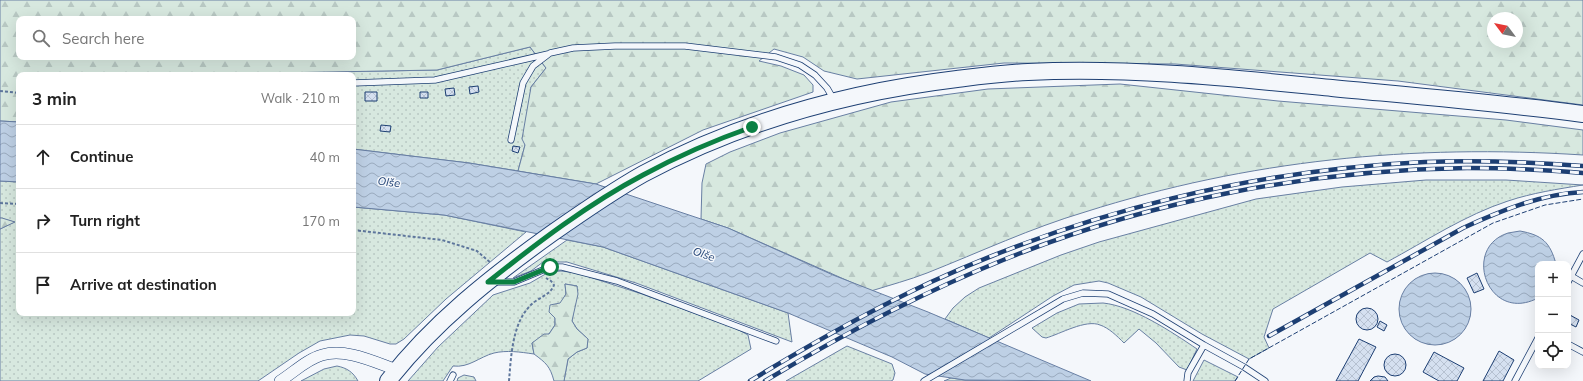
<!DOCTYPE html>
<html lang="en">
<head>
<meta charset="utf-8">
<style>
	body { margin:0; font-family:Mulish,sans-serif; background:#f2f2f2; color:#222 }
	.controls { position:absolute; right:12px; bottom:12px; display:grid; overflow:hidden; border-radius:8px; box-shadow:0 4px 16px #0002 }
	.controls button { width:36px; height:36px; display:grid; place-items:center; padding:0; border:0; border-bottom:1px solid #e0e0e0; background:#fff; color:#222; font:20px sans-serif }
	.compass { position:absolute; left:1487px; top:12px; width:36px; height:36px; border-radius:50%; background:#fff; box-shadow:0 4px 16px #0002; rotate:302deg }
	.stop { position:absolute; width:12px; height:12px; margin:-9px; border:3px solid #0b8043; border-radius:50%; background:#fff }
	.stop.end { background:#0b8043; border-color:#fff; box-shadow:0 1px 4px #0008 }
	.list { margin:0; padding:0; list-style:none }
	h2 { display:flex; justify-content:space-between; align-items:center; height:52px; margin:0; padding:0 16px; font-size:17px }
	h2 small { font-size:13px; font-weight:400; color:#767676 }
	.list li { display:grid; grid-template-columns:26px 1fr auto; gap:12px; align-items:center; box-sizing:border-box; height:64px; padding:0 16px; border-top:1px solid #e0e0e0 }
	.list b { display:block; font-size:15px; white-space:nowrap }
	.list em { font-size:13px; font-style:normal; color:#767676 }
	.icon { flex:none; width:22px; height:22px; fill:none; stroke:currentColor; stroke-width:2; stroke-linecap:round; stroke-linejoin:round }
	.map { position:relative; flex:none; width:1583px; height:381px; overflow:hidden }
	.search { position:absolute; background:#fff; box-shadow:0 4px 16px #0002; left:16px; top:16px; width:340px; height:44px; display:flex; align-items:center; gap:10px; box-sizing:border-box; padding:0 14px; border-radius:8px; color:#767676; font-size:15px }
	.panel { position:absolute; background:#fff; box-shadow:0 4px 16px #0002; left:16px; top:72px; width:340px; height:244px; border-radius:8px }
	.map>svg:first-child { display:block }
</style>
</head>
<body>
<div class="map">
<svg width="1583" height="381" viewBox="0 0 1583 381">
	<defs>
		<pattern id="grass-dots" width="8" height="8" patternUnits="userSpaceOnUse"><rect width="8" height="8" fill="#d7e8df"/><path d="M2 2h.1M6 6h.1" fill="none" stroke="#b8c8c3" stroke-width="1.8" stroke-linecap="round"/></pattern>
		<pattern id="forest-firs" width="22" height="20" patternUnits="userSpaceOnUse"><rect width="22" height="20" fill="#d7e8df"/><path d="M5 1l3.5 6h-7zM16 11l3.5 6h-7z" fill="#b8c8c3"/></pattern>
		<pattern id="water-waves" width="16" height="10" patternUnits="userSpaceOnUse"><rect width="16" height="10" fill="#bed0e5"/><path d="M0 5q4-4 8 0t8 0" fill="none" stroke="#9aaabe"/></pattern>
		<pattern id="building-cross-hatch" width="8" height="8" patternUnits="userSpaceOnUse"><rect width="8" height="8" fill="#d5e0f0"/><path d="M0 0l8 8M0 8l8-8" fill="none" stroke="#b6c1d1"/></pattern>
	</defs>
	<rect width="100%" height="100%" fill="#f4f7fb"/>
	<path fill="url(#grass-dots)" stroke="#687fa3" d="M530,47L546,68L531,87L525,145L518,171L469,163L353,149V75H166L437,70Z
		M1426,180H1506L1583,185C1558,189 1532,193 1508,201C1465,215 1426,241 1387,262L1370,253L1273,309L1264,337L1269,348L1249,359L1202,334L1141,297L1108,283L1099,281L1074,285L1053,296L989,338L945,319L953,308L965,297L979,288L1061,255L1099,242L1256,199L1342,187Z
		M0,181L19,182V313H353V207L444,215L526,232L446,299L404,339L396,344H390L364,336L350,335L320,341L299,353L258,381H0V229L14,222L0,218Z
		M567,240L603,247L788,313L792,342L636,283L567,262H543L531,271L513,278Z
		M561,271L577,273L642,294L735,328L748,335L751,349L698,381H564L568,359L577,352L587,348L588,339L577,329L572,321L577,286L565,284L566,294L555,318V325L549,334L532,343L534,354C520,352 507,350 494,353C479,357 469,368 453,366L443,381H408L438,347L493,295L530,283L549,272Z
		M1103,303C1133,306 1172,332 1197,349L1187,370L1179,367L1156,343L1139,329L1124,343C1117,336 1109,328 1100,325C1086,319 1060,334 1046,338L1042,337L1032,328L1057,313L1079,304Z
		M847,346L892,364L895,373L893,380L891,381H786Z
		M1204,360L1238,377L1235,381H1193Z
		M337,366C347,368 353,372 358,381H301L324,369Z
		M464,375L474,377L476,381H457L458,378Z
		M951,378L965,380L1000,381H944Z"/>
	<path fill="url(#forest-firs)" stroke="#687fa3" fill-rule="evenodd" d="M0,0H1583V105L1398,81L1175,64L1004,63L857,79L824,71L803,57L774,49L759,61L781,66L804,75L813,85V92L703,130L596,184L518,171L525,145L522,139L531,87L546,68L530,47L437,70L166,75H19V122L0,121ZM1493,18H1517V42H1493ZM19,19H353V57H19Z
		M1120,84L1278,101L1506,120L1583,130V155C1412,144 1249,160 1085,212C1031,228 980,252 927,273C909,280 890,285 871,291L728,228L701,219L702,183L706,164L730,152L780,133L891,102L988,89Z
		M0,218H2L15,222L0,229Z
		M565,284L577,286L578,294L572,321L577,329L588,339L587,348L577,352L568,359L564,381H554C550,366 546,363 534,354L532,343L544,334H549L555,325V318L549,312L550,305L560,303L566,294Z"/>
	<path fill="url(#water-waves)" stroke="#687fa3" d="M0,121L19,122V182L0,181Z
		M353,149L469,163L596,184L728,228L833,275L928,312L1091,381L965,380L925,374L892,357L788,313L603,247L444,215L353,207Z
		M1520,231C1542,235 1550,242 1556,264H1538V298C1488,324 1461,248 1508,233C1512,232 1516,232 1520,231Z
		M1399 309a36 36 0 1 1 72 0a36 36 0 1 1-72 0Z"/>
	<path fill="url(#building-cross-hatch)" stroke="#1d3f73" d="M478,86L479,92L470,94L469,87Z
		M454,88L455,95L446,96L445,89Z
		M365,92H377V101H365Z
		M420,92H428V98H420Z
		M381,125L391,126L390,132L380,131Z
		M513,146L520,147L518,153L512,151Z
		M1477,273L1484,289L1474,293L1467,278Z
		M1356 319a11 11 0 1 1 22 0a11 11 0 1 1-22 0Z
		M1570,315L1579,320L1576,327L1568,323Z
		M1380,321L1387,325L1384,331L1377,327Z
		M1359,339L1376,347L1358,381H1336Z
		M1499,351L1514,360L1503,381H1483Z
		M1434,352L1464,368L1457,381H1439L1423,372Z
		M1384 365a11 11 0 1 1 22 0a11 11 0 1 1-22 0Z
		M1378,376L1385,377L1388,381H1370L1374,377Z"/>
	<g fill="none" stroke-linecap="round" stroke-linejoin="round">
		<defs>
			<path id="lane" d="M353,83L435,80L548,54
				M511,140L523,83L533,66L550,53L573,48L615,46H685L776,57L800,65L815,75L827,88L834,100
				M1571,276L1583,283
				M494,282H514L550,267H562L617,281L776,341
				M1568,282L1583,254
				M1568,344L1583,352
				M450,381L453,375
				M924,381L1063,299L1083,293L1108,294L1153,314L1204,345L1244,367L1265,381
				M1187,381L1188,373L1204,345
				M1515,381L1538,338"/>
			<path id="street" d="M280,381C293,373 307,359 322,355C346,348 374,362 397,370"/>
			<path id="secondary" d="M388,381C433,323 491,277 551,234C581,213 611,192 643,174C740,122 849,92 957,79C981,76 1004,73 1028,72C1129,67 1231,78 1332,88C1416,96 1500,103 1583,114"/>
		</defs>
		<use href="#lane" stroke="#1d3f73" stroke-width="7"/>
		<use href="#street" stroke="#1d3f73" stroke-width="12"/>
		<use href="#secondary" stroke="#1d3f73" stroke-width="18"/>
		<path stroke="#5e769c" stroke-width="2" stroke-dasharray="3 2" stroke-linecap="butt" d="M0,91L19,93
			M0,203L19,204
			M353,230L442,240L477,251L491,263
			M509,381C511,358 512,325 529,307C536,298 550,296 554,285L551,281L546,278"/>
		<use href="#lane" stroke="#f4f7fb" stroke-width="5.5"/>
		<use href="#street" stroke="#f4f7fb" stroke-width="11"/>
		<use href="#secondary" stroke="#f4f7fb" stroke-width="16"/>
		<defs>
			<path id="rail" d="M1269,336L1463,228C1500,211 1541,194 1583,192
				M750,381C809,345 869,311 931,282C1086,211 1254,170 1425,162C1477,160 1530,162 1583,166
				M765,381C843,334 923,292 1008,258C1153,200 1311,170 1467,168C1505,168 1544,170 1583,173"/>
		</defs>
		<use href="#rail" stroke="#1d3f73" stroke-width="4.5"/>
		<use href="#rail" stroke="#f4f7fb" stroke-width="3" stroke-dasharray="9" stroke-linecap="butt"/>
		<path stroke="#1d3f73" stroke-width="1" stroke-dasharray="5 2" stroke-linecap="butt" d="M1235,381L1249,359L1493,223L1545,205L1583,199"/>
	</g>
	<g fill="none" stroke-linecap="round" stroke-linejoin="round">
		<path stroke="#0b8043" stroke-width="5" d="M550,267L514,282H488C537,243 588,204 643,175C678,156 715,140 752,127"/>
	</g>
	<g text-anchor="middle" stroke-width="3" stroke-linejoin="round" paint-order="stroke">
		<g font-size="11" font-style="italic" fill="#1d3f73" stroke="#f4f7fb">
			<text transform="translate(389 182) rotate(7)" y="4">Olše</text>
			<text transform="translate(704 254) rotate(20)" y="4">Olše</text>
		</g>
	</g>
</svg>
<div class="controls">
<button>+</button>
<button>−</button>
<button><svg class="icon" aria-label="locate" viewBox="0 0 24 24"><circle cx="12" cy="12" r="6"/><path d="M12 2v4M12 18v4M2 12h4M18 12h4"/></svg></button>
</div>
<svg class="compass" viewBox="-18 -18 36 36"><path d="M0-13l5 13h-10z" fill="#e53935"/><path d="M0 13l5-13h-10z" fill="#767676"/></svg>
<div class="stop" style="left:550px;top:267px"></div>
<div class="stop end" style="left:752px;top:127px"></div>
<div class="search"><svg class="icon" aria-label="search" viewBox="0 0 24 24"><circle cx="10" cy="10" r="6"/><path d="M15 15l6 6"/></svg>Search here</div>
<section class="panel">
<h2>3 min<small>Walk · 210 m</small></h2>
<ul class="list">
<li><svg class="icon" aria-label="ahead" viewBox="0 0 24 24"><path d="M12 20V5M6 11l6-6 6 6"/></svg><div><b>Continue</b></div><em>40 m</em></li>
<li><svg class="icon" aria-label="right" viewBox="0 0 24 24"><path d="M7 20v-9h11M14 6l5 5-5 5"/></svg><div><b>Turn right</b></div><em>170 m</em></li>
<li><svg class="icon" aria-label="arrive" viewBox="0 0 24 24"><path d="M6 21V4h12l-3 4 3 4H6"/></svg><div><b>Arrive at destination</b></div></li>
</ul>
</section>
</div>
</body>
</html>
